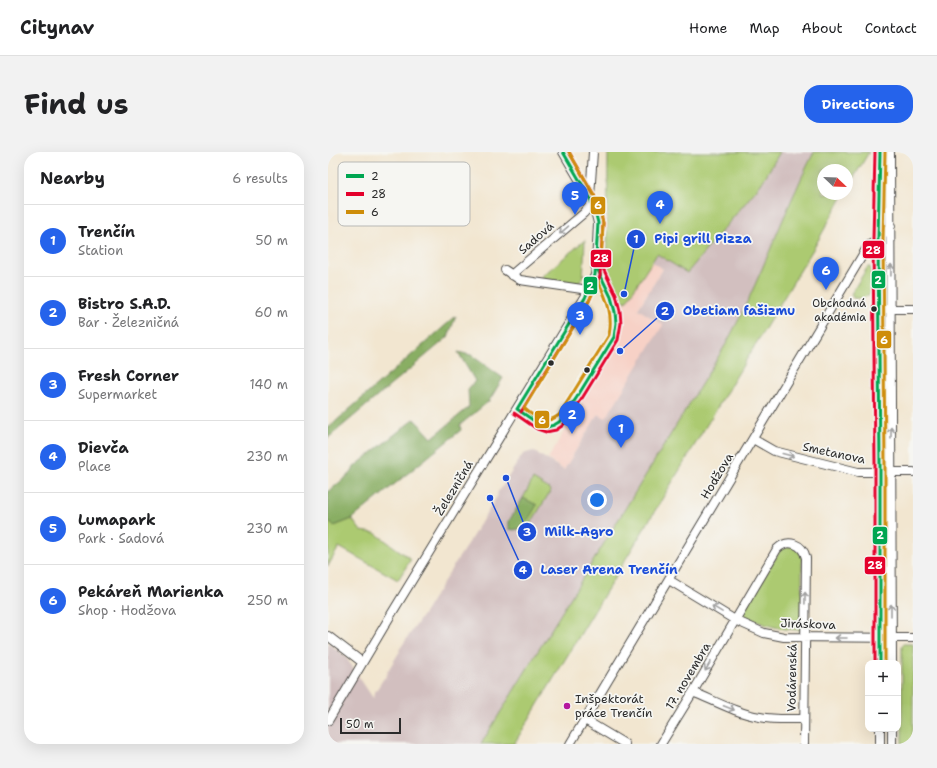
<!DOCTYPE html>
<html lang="en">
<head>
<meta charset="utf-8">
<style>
	body { margin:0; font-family:"Shantell Sans",sans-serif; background:#f2f2f2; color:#202124 }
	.controls { position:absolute; right:12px; bottom:12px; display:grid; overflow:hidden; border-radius:8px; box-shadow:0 4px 16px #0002 }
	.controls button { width:36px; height:36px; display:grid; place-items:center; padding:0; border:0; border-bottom:1px solid #e0e0e0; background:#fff; color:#202124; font:20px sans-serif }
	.compass { position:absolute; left:489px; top:12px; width:36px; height:36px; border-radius:50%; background:#fff; box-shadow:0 4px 16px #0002; rotate:113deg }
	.scale { position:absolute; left:12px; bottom:10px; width:61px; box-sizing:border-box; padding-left:4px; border:2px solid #2b2b2b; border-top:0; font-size:11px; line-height:14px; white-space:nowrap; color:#2b2b2b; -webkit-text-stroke:3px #f6f6f2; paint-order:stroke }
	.you { position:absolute; left:269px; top:348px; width:14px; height:14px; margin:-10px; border:3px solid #fff; border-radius:50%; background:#1a73e8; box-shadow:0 0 0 6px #1a73e833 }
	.badge { display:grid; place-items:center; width:26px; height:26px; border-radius:50%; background:#2563eb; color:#fff; font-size:13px; font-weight:700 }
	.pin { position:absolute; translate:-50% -33px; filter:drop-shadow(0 1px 2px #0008) }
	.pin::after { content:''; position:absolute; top:21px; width:14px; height:12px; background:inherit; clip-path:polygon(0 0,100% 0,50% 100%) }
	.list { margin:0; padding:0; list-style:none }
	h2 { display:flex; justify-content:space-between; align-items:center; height:52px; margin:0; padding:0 16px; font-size:17px }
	h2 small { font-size:13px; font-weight:400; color:#757577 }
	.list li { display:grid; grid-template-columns:26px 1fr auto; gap:12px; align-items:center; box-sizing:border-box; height:72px; padding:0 16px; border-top:1px solid #e0e0e0 }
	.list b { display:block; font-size:15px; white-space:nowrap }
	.list p { margin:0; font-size:13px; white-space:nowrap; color:#757577 }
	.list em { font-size:13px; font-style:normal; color:#757577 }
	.map { position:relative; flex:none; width:585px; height:592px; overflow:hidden; border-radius:16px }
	header { display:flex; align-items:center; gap:24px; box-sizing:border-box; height:56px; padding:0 20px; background:#fff; border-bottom:1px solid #e0e0e0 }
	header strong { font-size:19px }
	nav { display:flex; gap:22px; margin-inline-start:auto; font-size:14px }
	.intro { display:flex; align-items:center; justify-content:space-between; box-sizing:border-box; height:96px; padding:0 24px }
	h1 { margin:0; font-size:28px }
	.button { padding:10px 18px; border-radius:16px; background:#2563eb; color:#fff; font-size:14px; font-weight:700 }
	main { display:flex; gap:24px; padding:0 24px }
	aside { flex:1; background:#fff; border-radius:16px; box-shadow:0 4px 16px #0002 }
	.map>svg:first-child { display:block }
</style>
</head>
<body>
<header>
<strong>Citynav</strong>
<nav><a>Home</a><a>Map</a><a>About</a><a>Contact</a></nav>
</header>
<div class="intro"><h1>Find us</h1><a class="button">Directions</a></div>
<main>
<aside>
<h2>Nearby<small>6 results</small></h2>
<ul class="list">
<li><span class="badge">1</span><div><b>Trenčín</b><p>Station</p></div><em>50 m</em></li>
<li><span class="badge">2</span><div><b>Bistro S.A.D.</b><p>Bar · Železničná</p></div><em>60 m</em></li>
<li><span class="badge">3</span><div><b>Fresh Corner</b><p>Supermarket</p></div><em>140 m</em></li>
<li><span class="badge">4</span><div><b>Dievča</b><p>Place</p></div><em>230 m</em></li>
<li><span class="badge">5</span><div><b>Lumapark</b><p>Park · Sadová</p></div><em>230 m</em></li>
<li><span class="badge">6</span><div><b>Pekáreň Marienka</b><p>Shop · Hodžova</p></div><em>250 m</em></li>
</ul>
</aside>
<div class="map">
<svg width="585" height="592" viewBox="0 0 585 592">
	<rect width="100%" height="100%" fill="#f6f6f2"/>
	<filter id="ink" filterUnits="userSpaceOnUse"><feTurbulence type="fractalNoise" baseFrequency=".025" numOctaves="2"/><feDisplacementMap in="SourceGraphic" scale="8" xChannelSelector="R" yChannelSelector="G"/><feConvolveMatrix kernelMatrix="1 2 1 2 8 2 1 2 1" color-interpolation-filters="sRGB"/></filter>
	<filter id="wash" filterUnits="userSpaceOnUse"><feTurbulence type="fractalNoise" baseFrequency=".012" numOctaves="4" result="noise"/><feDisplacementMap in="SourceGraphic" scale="16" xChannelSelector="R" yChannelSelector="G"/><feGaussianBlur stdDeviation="0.9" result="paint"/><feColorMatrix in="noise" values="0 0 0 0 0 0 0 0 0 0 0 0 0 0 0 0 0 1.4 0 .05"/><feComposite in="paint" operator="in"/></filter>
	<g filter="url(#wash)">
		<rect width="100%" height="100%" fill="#f2e6d0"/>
		<path fill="#f7d1c6" d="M324,110L335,117L310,157L336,173L278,267L270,262L236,318L220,307L296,175L294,151L286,128Z"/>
		<path fill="#d2bfbf" d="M452,0H541L519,37V18H495V42H516L487,94L186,592H0V491L17,504L45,546L46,544L45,543L56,526H57L60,521L59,520L72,499L71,498L97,460L124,416L144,385L170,343L169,342L171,338H172L195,302L205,299L236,318L270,262L278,266L335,173L310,157L335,117L324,110L329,102L359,120L433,32Z"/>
		<path fill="#acca71" stroke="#6c7a4e" d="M280,0H452L433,32L359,121L329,102L298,150L293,147L281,119L279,112Z
			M486,0H541L519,37V18H495V42H516L487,94L186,592H153L398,192C432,130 454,63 486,0Z
			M555,0H560V69L556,75Z
			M558,86L559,152H558L556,151V90Z
			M257,88L255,127L250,132L215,128L213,125Z
			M540,115H542L543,117V140C539,146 531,147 525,146L523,142L539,116Z
			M558,162H559L560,316H558L556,314V163Z
			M557,326H559L560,480H559L557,478Z
			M205,327L223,338L197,381L181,373L195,346Z
			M24,367L33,379L47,381L83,407L70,428L11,395L0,414V369L6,374Z
			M464,394L471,398L474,406V478C451,478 434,473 413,462L453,397Z
			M559,490H561L562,511H557V491Z
			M575,492H585V592H574V494Z"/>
		<path fill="#89ae63" stroke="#5a6c47" d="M128,164L120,185L0,286V276Z
			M130,200L143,203L175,226L161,249L132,273L133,278L24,367L6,374L0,369V340L24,320L26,315L86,267L104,286L141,255L140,237L147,229Z
			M195,346L209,353L198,371L187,378L181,377V369Z"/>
	</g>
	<g filter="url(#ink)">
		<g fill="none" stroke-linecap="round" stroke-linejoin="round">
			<defs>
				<path id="street" d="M552,0L550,87L552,312V511
					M562,0L564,511
					M262,45L265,0
					M177,118L192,128L254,137L260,140
					M183,123L256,61L264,51
					M551,157H585
					M189,257L207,270L212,273L219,275L226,273L231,270L235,266L249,245L286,185L288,171L287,160L283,145L268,114
					M425,287L446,299L530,320H585
					M341,428L407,468L436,481L456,485L585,486
					M0,484L34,510
					M365,540C387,549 408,561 432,565C446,568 461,567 475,567
					M257,568L297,592
					M0,569L64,461L260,140L267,123L268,114L270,71L267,59L262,46L235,0
					M552,577V592
					M564,577V592
					M242,592L540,94L550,87L563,74
					M333,592L365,540L449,397C460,386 475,392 478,406L476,592"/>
			</defs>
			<use href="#street" stroke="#494744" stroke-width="10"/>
			<use href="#street" stroke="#fff" stroke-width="8"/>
			<defs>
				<path id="bus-1" d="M552,0L550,87L552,312V511
					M189,257L257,146L267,123L270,71L267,59L262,46L235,0
					M189,257L212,273L219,275L226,273L231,270L235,266L249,245L286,185L288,171L287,160L283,145L268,114"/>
				<path id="bus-2" d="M547,0L545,87L547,312V511
					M193,260L261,149L272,124L275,71L272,58L266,43L241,0
					M186,261L209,277L218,280L228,278L234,274L239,269L253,248L290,188L293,171L292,159L288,143L273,112"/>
				<path id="bus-3" d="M241,0L266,43L272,58L275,71L273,113
					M557,0L555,87L557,312V511
					M270,129C279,147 285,163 281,183L231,263C216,274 208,266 196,256L261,149Z"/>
			</defs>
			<use href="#bus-1" stroke="#f6f6f2" stroke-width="6"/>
			<use href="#bus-2" stroke="#f6f6f2" stroke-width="6"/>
			<use href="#bus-3" stroke="#f6f6f2" stroke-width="6"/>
			<use href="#bus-1" stroke="#00a651" stroke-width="3"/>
			<use href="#bus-2" stroke="#e4002b" stroke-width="3"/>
			<use href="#bus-3" stroke="#ce8d09" stroke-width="3"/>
		</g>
		<defs><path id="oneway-shaft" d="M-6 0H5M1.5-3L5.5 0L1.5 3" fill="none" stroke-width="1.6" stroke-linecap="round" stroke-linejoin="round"/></defs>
		<g stroke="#a0a0a0">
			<use href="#oneway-shaft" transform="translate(236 78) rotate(139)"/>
			<use href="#oneway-shaft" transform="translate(563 118) rotate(-89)"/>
			<use href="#oneway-shaft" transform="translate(563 281) rotate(-90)"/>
			<use href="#oneway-shaft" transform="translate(460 303) rotate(15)"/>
			<use href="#oneway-shaft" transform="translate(477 446) rotate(-89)"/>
			<use href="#oneway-shaft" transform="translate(389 457) rotate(-149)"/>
			<use href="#oneway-shaft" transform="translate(563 458) rotate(-90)"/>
			<use href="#oneway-shaft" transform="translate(513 486) rotate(-180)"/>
			<use href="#oneway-shaft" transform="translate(380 514) rotate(120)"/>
			<use href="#oneway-shaft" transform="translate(401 556) rotate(21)"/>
		</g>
	</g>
	<g fill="#2b2b2b" stroke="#f6f6f2" stroke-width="1.5">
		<circle cx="546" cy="157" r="3.5"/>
		<circle cx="223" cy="211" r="3.5"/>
		<circle cx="259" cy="218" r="3.5"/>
	</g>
	<circle fill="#b5179e" stroke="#f6f6f2" stroke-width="1.5" cx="239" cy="554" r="4"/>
	<g text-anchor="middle" stroke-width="3.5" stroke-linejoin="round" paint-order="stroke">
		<g font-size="11" fill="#2b2b2b" stroke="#f6f6f2" text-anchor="end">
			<text x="538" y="155">Obchodná<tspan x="538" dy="14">akadémia</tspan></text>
		</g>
		<g font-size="12" fill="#2b2b2b" stroke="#f6f6f2">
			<text transform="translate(208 86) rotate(-41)" y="4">Sadová</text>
			<text transform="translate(506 301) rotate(12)" y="4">Smetanova</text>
			<text transform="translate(389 324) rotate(-59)" y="4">Hodžova</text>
			<text transform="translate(126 336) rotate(-59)" y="4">Železničná</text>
			<text transform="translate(480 472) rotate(2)" y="4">Jiráskova</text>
			<text transform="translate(360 524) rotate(-59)" y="4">17. novembra</text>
			<text transform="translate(464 526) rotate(-89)" y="4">Vodárenská</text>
		</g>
		<g font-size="12" fill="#2b2b2b" stroke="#f6f6f2" text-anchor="start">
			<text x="247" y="551">Inšpektorát<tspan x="247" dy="14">práce Trenčín</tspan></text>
		</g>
	</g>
	<rect x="10" y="10" width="132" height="64" rx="6" fill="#f6f6f2" stroke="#b9b9b6" stroke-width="1"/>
	<rect x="18" y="22" width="18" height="4" fill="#00a651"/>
	<rect x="18" y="40" width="18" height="4" fill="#e4002b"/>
	<rect x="18" y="58" width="18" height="4" fill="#ce8d09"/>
	<g font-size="11" fill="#2b2b2b">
		<text x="43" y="28">2</text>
		<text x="43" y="46">28</text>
		<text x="43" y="64">6</text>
	</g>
	<path fill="none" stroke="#1d4ed8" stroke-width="1.5" d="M296 142L308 87M292 199L337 159M178 326L199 380M162 346L195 418"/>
	<g fill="#1d4ed8" stroke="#f6f6f2" stroke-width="1.5">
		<circle cx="296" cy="142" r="4"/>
		<circle cx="292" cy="199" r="4"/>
		<circle cx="178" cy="326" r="4"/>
		<circle cx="162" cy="346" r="4"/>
		<circle cx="308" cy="87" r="10"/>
		<circle cx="337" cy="159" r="10"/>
		<circle cx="199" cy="380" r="10"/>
		<circle cx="195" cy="418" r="10"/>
	</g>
	<g font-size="12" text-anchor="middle" font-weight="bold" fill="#fff">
		<text x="308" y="91">1</text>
		<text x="337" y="163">2</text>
		<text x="199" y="384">3</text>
		<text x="195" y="422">4</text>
	</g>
	<g font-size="13" text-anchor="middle" font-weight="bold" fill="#1d4ed8" stroke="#f6f6f2" stroke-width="3.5" stroke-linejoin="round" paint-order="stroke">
		<text x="375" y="91">Pipi grill Pizza</text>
		<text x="411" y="163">Obetiam fašizmu</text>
		<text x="251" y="384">Milk-Agro</text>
		<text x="281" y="422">Laser Arena Trenčín</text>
	</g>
	<g stroke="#f6f6f2" stroke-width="1.5">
		<rect x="262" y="44" width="16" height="19" rx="4" fill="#ce8d09"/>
		<rect x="534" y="88" width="23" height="19" rx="4" fill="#e4002b"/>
		<rect x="262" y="97" width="22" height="19" rx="4" fill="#e4002b"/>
		<rect x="543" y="118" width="15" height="19" rx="4" fill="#00a651"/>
		<rect x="255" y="124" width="15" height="19" rx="4" fill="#00a651"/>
		<rect x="548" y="178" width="16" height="19" rx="4" fill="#ce8d09"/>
		<rect x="206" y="258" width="16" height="19" rx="4" fill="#ce8d09"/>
		<rect x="544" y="374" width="16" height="19" rx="4" fill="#00a651"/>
		<rect x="536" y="404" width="22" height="19" rx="4" fill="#e4002b"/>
	</g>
	<g font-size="11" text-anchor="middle" font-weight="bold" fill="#fff">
		<text x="270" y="57">6</text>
		<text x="545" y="102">28</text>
		<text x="273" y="110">28</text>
		<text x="550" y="132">2</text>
		<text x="262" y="138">2</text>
		<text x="556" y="192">6</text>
		<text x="214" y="272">6</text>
		<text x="552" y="387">2</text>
		<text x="547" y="417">28</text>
	</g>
</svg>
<div class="controls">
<button>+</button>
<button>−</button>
</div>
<svg class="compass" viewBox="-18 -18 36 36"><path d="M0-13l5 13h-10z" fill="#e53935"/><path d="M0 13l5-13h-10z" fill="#757577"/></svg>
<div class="scale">50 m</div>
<div class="you"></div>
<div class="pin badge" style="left:293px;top:296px">1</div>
<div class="pin badge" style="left:244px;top:282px">2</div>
<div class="pin badge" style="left:252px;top:183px">3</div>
<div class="pin badge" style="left:332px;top:72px">4</div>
<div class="pin badge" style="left:247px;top:63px">5</div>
<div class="pin badge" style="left:498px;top:138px">6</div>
</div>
</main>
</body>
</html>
